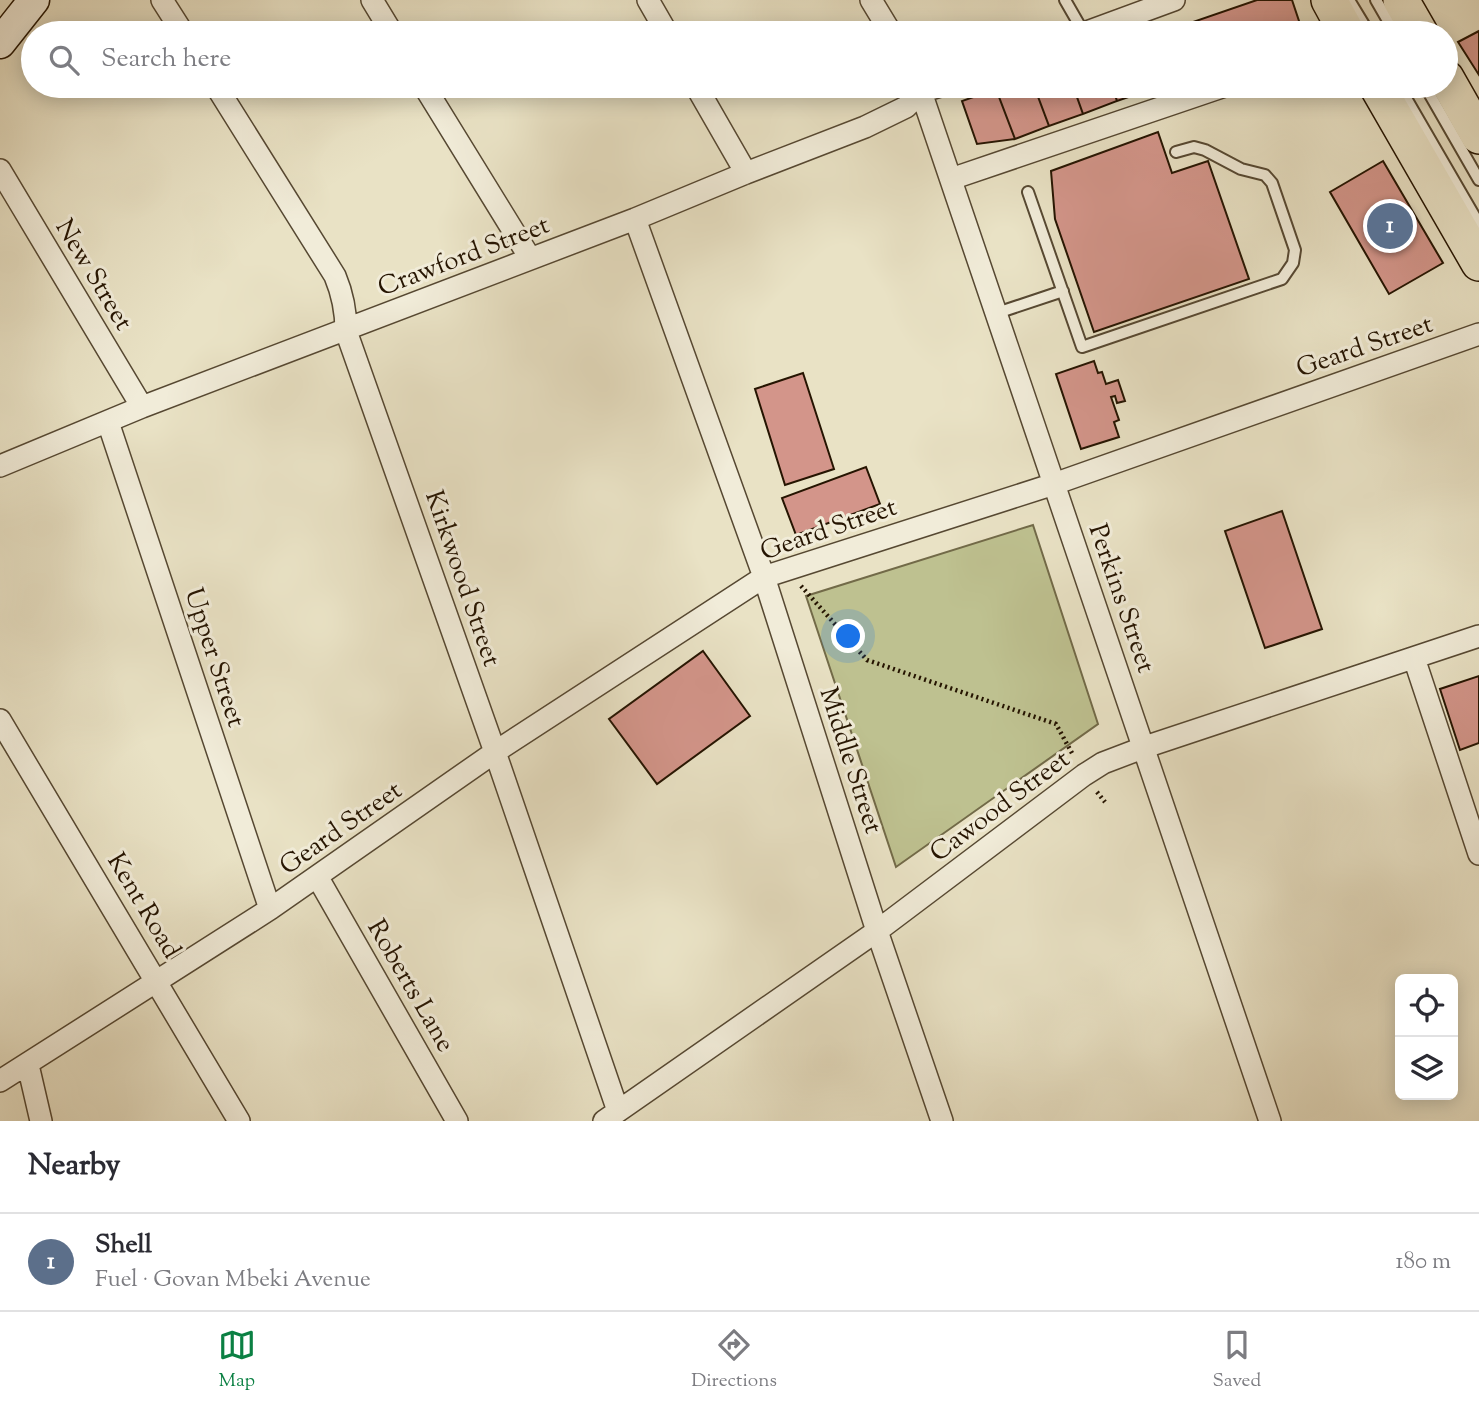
<!DOCTYPE html>
<html lang="en">
<head>
<meta charset="utf-8">
<style>
	body { margin:0; font-family:"Sorts Mill Goudy",serif; background:#f2f2f3; color:#2b2b33 }
	.controls { position:absolute; right:21px; bottom:21px; display:grid; overflow:hidden; border-radius:10px; box-shadow:0 4px 18px #0003 }
	.controls button { width:63px; height:63px; display:grid; place-items:center; padding:0; border:0; border-bottom:2px solid #e1e1e2; background:#fff; color:#2b2b33; font:35px sans-serif }
	.you { position:absolute; left:849px; top:637px; width:24px; height:24px; margin:-18px; border:5px solid #fff; border-radius:50%; background:#1a73e8; box-shadow:0 0 0 10px #1a73e833 }
	.badge { display:grid; place-items:center; width:46px; height:46px; border-radius:50%; background:#0b8043; color:#fff; font-size:23px; font-weight:700 }
	.pin { position:absolute; translate:-50% -50%; border:4px solid #fff; box-shadow:0 2px 7px #0006 }
	.list { margin:0; padding:0; list-style:none }
	h2 { display:flex; justify-content:space-between; align-items:center; height:91px; margin:0; padding:0 28px; font-size:30px }
	h2 small { font-size:23px; font-weight:400; color:#7c7c81 }
	.list li { display:grid; grid-template-columns:46px 1fr auto; gap:21px; align-items:center; box-sizing:border-box; height:98px; padding:0 28px; border-top:2px solid #e1e1e2 }
	.list b { display:block; font-size:26px; white-space:nowrap }
	.list p { margin:0; font-size:23px; white-space:nowrap; color:#7c7c81 }
	.list em { font-size:23px; font-style:normal; color:#7c7c81 }
	.icon { flex:none; width:38px; height:38px; fill:none; stroke:currentColor; stroke-width:2; stroke-linecap:round; stroke-linejoin:round }
	.map { position:relative; flex:none; width:1479px; height:1121px; overflow:hidden }
	.search { position:absolute; background:#fff; box-shadow:0 4px 18px #0003; left:21px; right:21px; top:21px; height:77px; display:flex; align-items:center; gap:18px; box-sizing:border-box; padding:0 24px; border-radius:38px; color:#7c7c81; font-size:26px }
	.sheet { height:189px; background:#fff }
	nav { display:flex; justify-content:space-around; align-items:center; box-sizing:border-box; height:98px; border-top:2px solid #e1e1e2; background:#fff; font-size:19px; color:#7c7c81 }
	nav a { display:grid; justify-items:center; gap:4px }
	nav .on { color:#0b8043 }
	.map>svg:first-child { display:block }
</style>
</head>
<body>
<div class="map">
<svg width="1479" height="1121" viewBox="0 0 1479 1121">
	<rect width="100%" height="100%" fill="#e9e2c5"/>
	<filter id="stains"><feTurbulence type="fractalNoise" baseFrequency=".00286" numOctaves="4"/><feColorMatrix values="0 0 0 0 .2 0 0 0 0 .09 0 0 0 0 .02 0 0 0 .5 -.17"/></filter>
	<radialGradient id="worn" r=".72"><stop offset=".6" stop-color="#630" stop-opacity="0"/><stop offset="1" stop-color="#630" stop-opacity=".3"/></radialGradient>
	<path fill="#bec190" stroke="#726a48" stroke-width="2" d="M1033,525L1098,724L896,867L806,596Z"/>
	<path fill="#d3958a" stroke="#251401" stroke-width="2" d="M1257,0H1292L1303,33H1191L1187,24Z
		M1479,31V75L1458,42Z
		M1005,86H1034L1049,126L1015,139L996,89Z
		M1034,86H1073L1083,114L1049,126Z
		M1073,86H1112L1117,101L1083,114Z
		M1112,86H1150L1152,89L1117,101Z
		M996,89L1015,139L977,144L962,101Z
		M1158,132L1172,173L1208,161L1249,279L1094,332L1055,219L1051,171Z
		M1383,161L1443,263L1389,294L1330,192Z
		M1094,361L1098,373L1102,372L1106,384L1118,380L1125,401L1117,403L1115,396L1111,397L1119,420L1114,422L1119,437L1081,449L1056,374Z
		M803,373L834,469L785,485L755,389Z
		M866,467L880,504L796,535L782,498Z
		M1282,511L1322,629L1265,648L1225,531Z
		M703,651L750,716L657,784L609,719Z
		M1479,676V743L1460,750L1440,689Z"/>
	<g fill="none" stroke-linecap="round" stroke-linejoin="round">
		<defs>
			<path id="lane" d="M1065,0L1084,33
				M1349,0L1369,33
				M1376,0L1395,33
				M1399,86L1479,224
				M1425,86L1479,180
				M1028,192L1082,347L1282,279L1293,263L1295,250L1272,183L1265,175L1241,169L1205,150L1194,147L1176,152
				M997,313L1063,291"/>
			<path id="street" d="M162,0L183,33
				M372,0L392,33
				M648,0L667,33
				M871,0L891,33
				M1084,33L1174,0
				M216,86L335,276C343,295 346,311 346,331L495,752L618,1111
				M424,86L530,258
				M696,86L746,173
				M919,86L1270,1121
				M0,170L142,407
				M951,179L1225,86
				M635,219L764,577L877,931L942,1121
				M108,422L270,909
				M0,466L142,407L635,219L746,173L865,127L906,107L921,92L940,86
				M1414,658L1479,854
				M0,720L239,1121
				M318,878L457,1121
				M28,1065L41,1121
				M0,1081L270,909L495,752L764,577L1054,484L1479,334
				M604,1121L877,931L1084,775L1103,763L1145,747L1479,636"/>
			<path id="secondary" d="M0,43L34,0"/>
			<path id="primary" d="M1329,0L1347,33
				M1401,0L1420,33
				M1446,78L1479,136
				M1377,86L1479,263"/>
		</defs>
		<use href="#lane" stroke="#564832" stroke-width="14"/>
		<use href="#street" stroke="#564832" stroke-width="24"/>
		<use href="#secondary" stroke="#251401" stroke-width="33"/>
		<use href="#primary" stroke="#251401" stroke-width="38"/>
		<path stroke="#251401" stroke-width="4.5" stroke-dasharray="2 3.5" stroke-linecap="butt" d="M801,586L867,660L1056,724L1073,755
			M1097,792L1105,802"/>
		<use href="#lane" stroke="#f1ecd9" stroke-width="10"/>
		<use href="#street" stroke="#f1ecd9" stroke-width="21"/>
		<use href="#secondary" stroke="#f1ecd9" stroke-width="30"/>
		<use href="#primary" stroke="#e9e2c5" stroke-width="35"/>
	</g>
	<g text-anchor="middle" stroke-width="6" stroke-linejoin="round" paint-order="stroke">
		<g font-size="26" fill="#251401" stroke="#f1ecd9">
			<text transform="translate(463 255) rotate(-21)" y="9">Crawford Street</text>
			<text transform="translate(95 274) rotate(59)" y="9">New Street</text>
			<text transform="translate(1364 345) rotate(-19)" y="9">Geard Street</text>
			<text transform="translate(828 528) rotate(-19)" y="9">Geard Street</text>
			<text transform="translate(464 578) rotate(71)" y="9">Kirkwood Street</text>
			<text transform="translate(1123 598) rotate(71)" y="9">Perkins Street</text>
			<text transform="translate(216 657) rotate(72)" y="9">Upper Street</text>
			<text transform="translate(852 760) rotate(72)" y="9">Middle Street</text>
			<text transform="translate(999 805) rotate(-37)" y="9">Cawood Street</text>
			<text transform="translate(340 827) rotate(-35)" y="9">Geard Street</text>
			<text transform="translate(145 905) rotate(59)" y="9">Kent Road</text>
			<text transform="translate(412 985) rotate(60)" y="9">Roberts Lane</text>
		</g>
	</g>
	<rect width="100%" height="100%" filter="url(#stains)"/>
	<rect width="100%" height="100%" fill="url(#worn)"/>
</svg>
<div class="controls">
<button><svg class="icon" aria-label="locate" viewBox="0 0 24 24"><circle cx="12" cy="12" r="6"/><path d="M12 2v4M12 18v4M2 12h4M18 12h4"/></svg></button>
<button><svg class="icon" aria-label="layers" viewBox="0 0 24 24"><path d="M12 4l9 5-9 5-9-5zM3 14l9 5 9-5"/></svg></button>
</div>
<div class="you"></div>
<div class="pin badge" style="left:1390px;top:226px;background:#5c6f8a">1</div>
<div class="search"><svg class="icon" aria-label="search" viewBox="0 0 24 24"><circle cx="10" cy="10" r="6"/><path d="M15 15l6 6"/></svg>Search here</div>
</div>
<section class="sheet">
<h2>Nearby<small></small></h2>
<ul class="list">
<li><span class="badge" style="background:#5c6f8a">1</span><div><b>Shell</b><p>Fuel · Govan Mbeki Avenue</p></div><em>180 m</em></li>
</ul>
</section>
<nav>
<a class="on"><svg class="icon" aria-label="map" viewBox="0 0 24 24"><path d="M3 6l6-2 6 2 6-2v14l-6 2-6-2-6 2zM9 4v14M15 6v14"/></svg>Map</a>
<a><svg class="icon" aria-label="directions" viewBox="0 0 24 24"><path d="M12 3l9 9-9 9-9-9zM9 14v-3h6M13 9l2 2-2 2"/></svg>Directions</a>
<a><svg class="icon" aria-label="saved" viewBox="0 0 24 24"><path d="M7 4h10v16l-5-4-5 4z"/></svg>Saved</a>
</nav>
</body>
</html>
